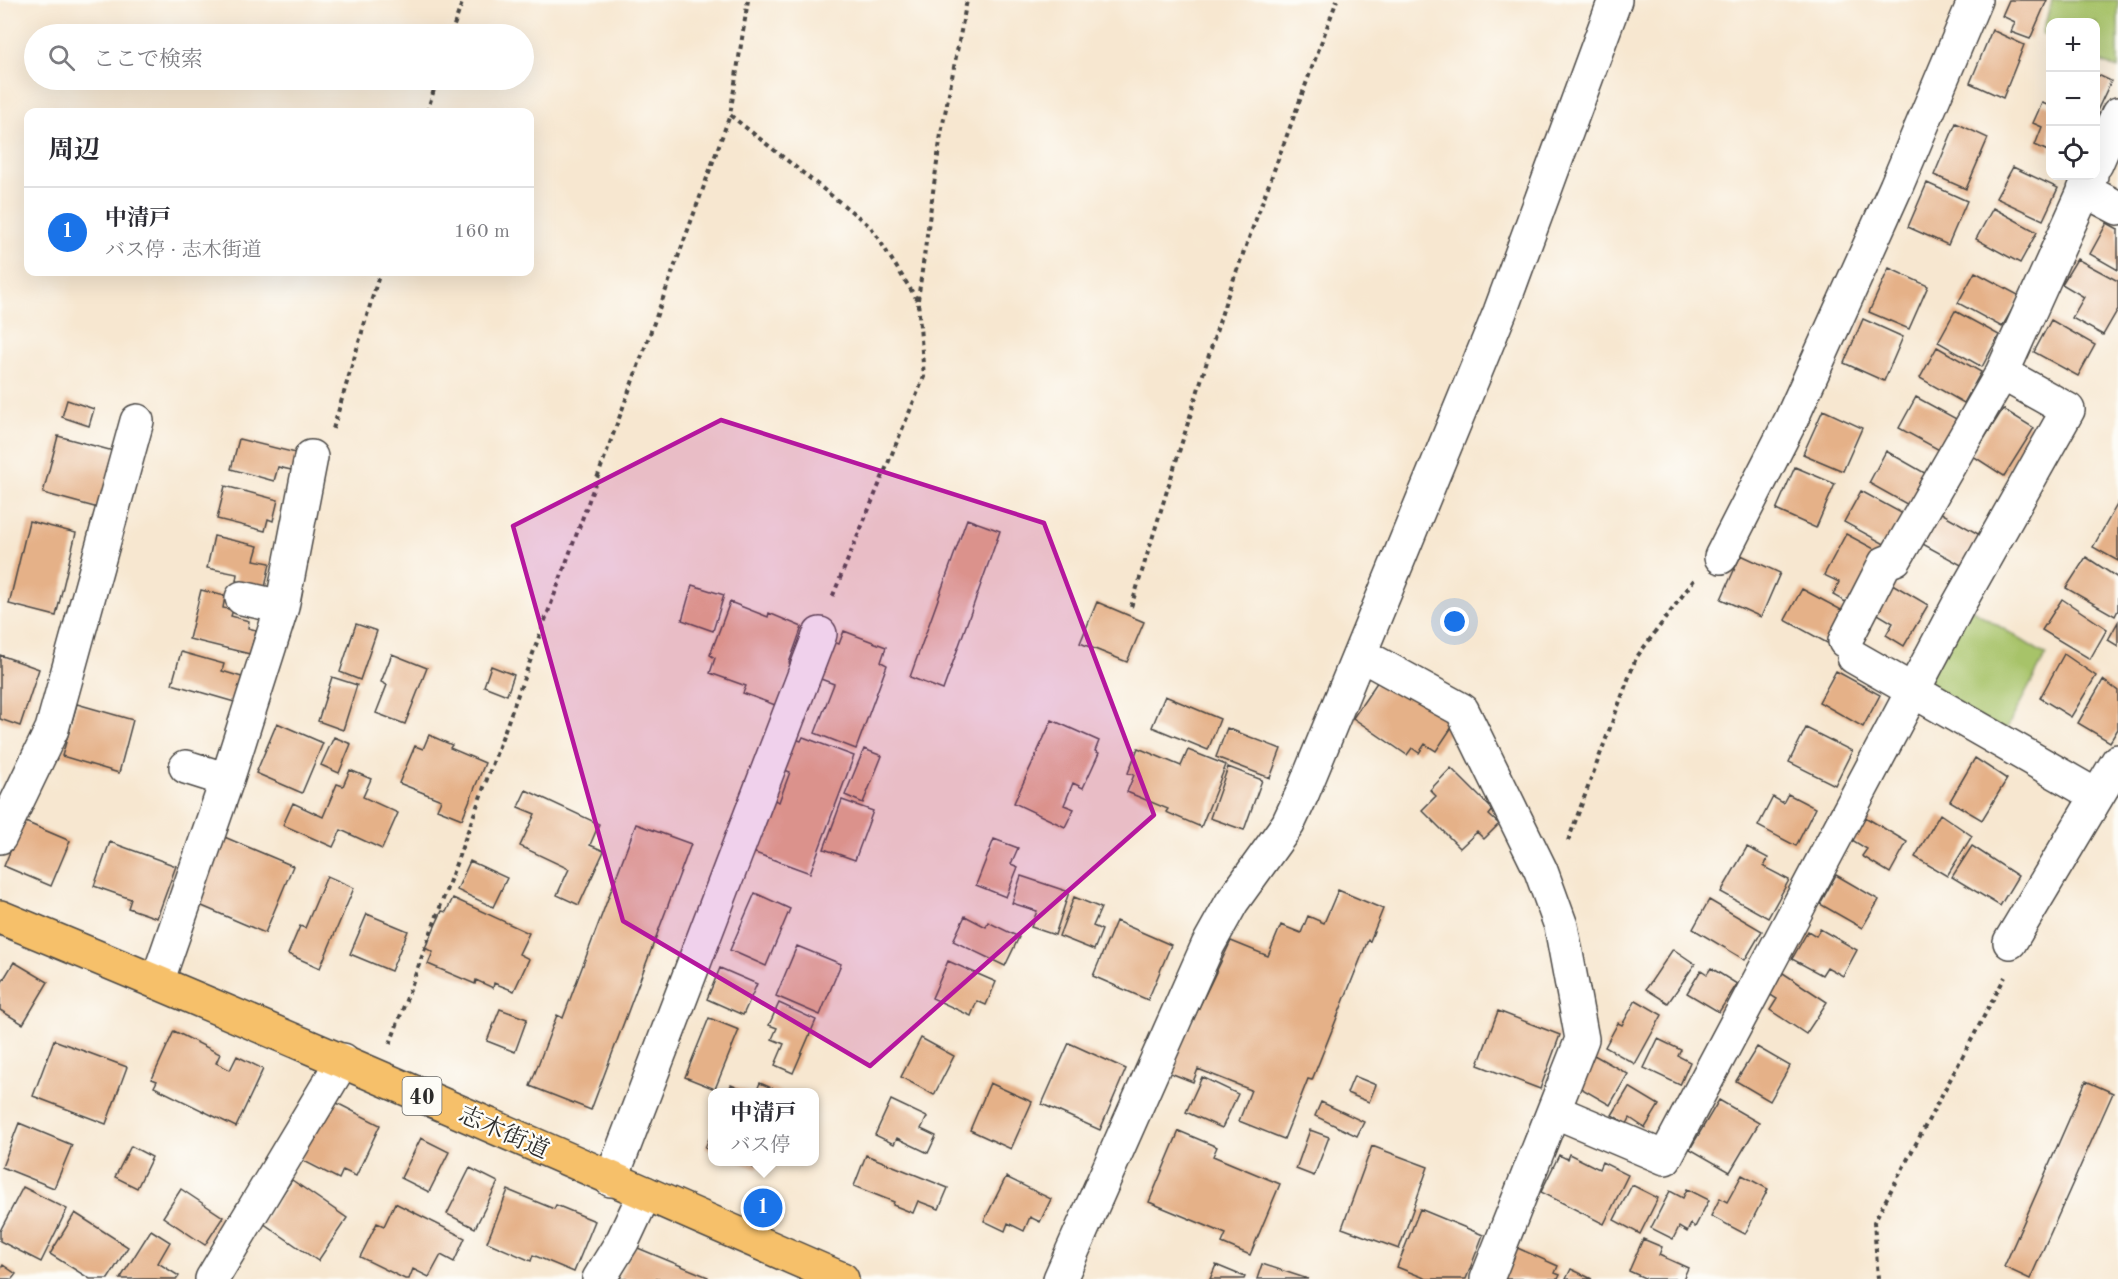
<!DOCTYPE html>
<html lang="ja">
<head>
<meta charset="utf-8">
<style>
	body { margin:0; font-family:"Old Standard TT","Noto Serif JP",serif; background:#f7f7f7; color:#2b2b33 }
	.controls { position:absolute; right:18px; top:18px; display:grid; overflow:hidden; border-radius:12px; box-shadow:0 6px 24px #0002 }
	.controls button { width:54px; height:54px; display:grid; place-items:center; padding:0; border:0; border-bottom:2px solid #e1e1e2; background:#fff; color:#2b2b33; font:30px sans-serif }
	.you { position:absolute; left:1455px; top:622px; width:21px; height:21px; margin:-15px; border:4px solid #fff; border-radius:50%; background:#1a73e8; box-shadow:0 0 0 9px #1a73e833 }
	.badge { display:grid; place-items:center; width:39px; height:39px; border-radius:50%; background:#1a73e8; color:#fff; font-size:20px; font-weight:700 }
	.pin { position:absolute; translate:-50% -50%; border:3px solid #fff; box-shadow:0 2px 6px #0006 }
	.popup { position:absolute; left:708px; top:1088px; width:111px; height:78px; box-sizing:border-box; display:grid; place-content:center; border-radius:12px; background:#fff; filter:drop-shadow(0 2px 4px #0005); font-size:20px; white-space:nowrap; color:#7c7c81 }
	.popup b { font-size:22px; color:#2b2b33 }
	.popup::after { content:''; position:absolute; left:50%; top:100%; margin-left:-12px; border:12px solid transparent; border-top-color:#fff }
	.list { margin:0; padding:0; list-style:none }
	h2 { display:flex; justify-content:space-between; align-items:center; height:78px; margin:0; padding:0 24px; font-size:26px }
	h2 small { font-size:20px; font-weight:400; color:#7c7c81 }
	.list li { display:grid; grid-template-columns:39px 1fr auto; gap:18px; align-items:center; box-sizing:border-box; height:90px; padding:0 24px; border-top:2px solid #e1e1e2 }
	.list b { display:block; font-size:22px; white-space:nowrap }
	.list p { margin:0; font-size:20px; white-space:nowrap; color:#7c7c81 }
	.list em { font-size:20px; font-style:normal; color:#7c7c81 }
	.icon { flex:none; width:33px; height:33px; fill:none; stroke:currentColor; stroke-width:2; stroke-linecap:round; stroke-linejoin:round }
	.map { position:relative; flex:none; width:2118px; height:1279px; overflow:hidden }
	.search { position:absolute; background:#fff; box-shadow:0 6px 24px #0002; left:24px; top:24px; width:510px; height:66px; display:flex; align-items:center; gap:15px; box-sizing:border-box; padding:0 21px; border-radius:33px; color:#7c7c81; font-size:22px }
	.panel { position:absolute; background:#fff; box-shadow:0 6px 24px #0002; left:24px; top:108px; width:510px; height:168px; border-radius:12px }
	.map>svg:first-child { display:block }
</style>
</head>
<body>
<div class="map">
<svg width="2118" height="1279" viewBox="0 0 2118 1279">
	<rect width="100%" height="100%" fill="#fdfcf7"/>
	<filter id="ink" filterUnits="userSpaceOnUse"><feTurbulence type="fractalNoise" baseFrequency=".0167" numOctaves="2"/><feDisplacementMap in="SourceGraphic" scale="12" xChannelSelector="R" yChannelSelector="G"/><feConvolveMatrix kernelMatrix="1 2 1 2 8 2 1 2 1" color-interpolation-filters="sRGB"/></filter>
	<filter id="wash" filterUnits="userSpaceOnUse"><feTurbulence type="fractalNoise" baseFrequency=".008" numOctaves="4" result="noise"/><feDisplacementMap in="SourceGraphic" scale="24" xChannelSelector="R" yChannelSelector="G"/><feGaussianBlur stdDeviation="1.35" result="paint"/><feColorMatrix in="noise" values="0 0 0 0 0 0 0 0 0 0 0 0 0 0 0 0 0 1.4 0 .05"/><feComposite in="paint" operator="in"/></filter>
	<g filter="url(#wash)">
		<rect width="100%" height="100%" fill="#f7e7d0"/>
		<path fill="#a7c369" stroke="#69774a" stroke-width="1.5" d="M2052,0H2118V69L2096,59V22H2050V38L2042,34Z
			M1960,602L2046,655L2000,741L1913,691Z"/>
		<g id="blocks">
			<path fill="#e5b188" d="M2009,0H2047L2030,39L2011,32L2015,22L2002,16Z
				M1992,30L2024,45L2003,98L1970,83Z
				M2096,74L2111,81L2096,113Z
				M2042,103L2050,106V152L2035,145L2042,127L2033,123Z
				M1956,123L1988,138L1966,189L1934,175Z
				M2013,167L2058,188L2043,220L1996,198Z
				M1927,183L1967,201L1948,245L1908,227Z
				M1993,208L2037,232L2020,263L1976,239Z
				M2107,223L2118,229V270L2090,254Z
				M2077,259L2118,281V309L2103,335L2072,318L2084,297L2062,284Z
				M1889,268L1928,286L1909,329L1869,312Z
				M1975,272L2020,296L2002,327L1958,303Z
				M1955,311L1999,335L1982,367L1938,342Z
				M1863,319L1903,337L1884,381L1844,363Z
				M2051,320L2095,345L2078,376L2034,352Z
				M1937,347L1981,372L1964,403L1920,378Z
				M1916,397L1960,421L1943,452L1899,428Z
				M67,400L94,409L89,426L62,417Z
				M2003,409L2034,428L2004,476L1973,456Z
				M1823,410L1862,428L1843,471L1803,454Z
				M58,436L117,452L102,509L43,493Z
				M239,439L304,455L300,472L278,467L274,481L231,469Z
				M1886,451L1930,476L1912,507L1869,483Z
				M1795,467L1835,484L1816,528L1776,510Z
				M225,486L278,500L273,521L268,519L265,531L217,519Z
				M1861,491L1905,515L1888,546L1844,522Z
				M2118,503V561L2093,547Z
				M1936,510L1980,535L1963,566L1919,542Z
				M967,519L1000,531L943,690L910,677Z
				M29,521L76,533L56,616L9,604Z
				M1846,534L1880,552L1851,605L1833,595L1839,582L1824,575Z
				M214,536L258,546L254,560L270,563L265,588L236,581L237,574L207,568Z
				M1741,555L1780,573L1761,617L1721,599Z
				M2086,557L2118,578V610L2115,616L2066,588Z
				M1882,578L1928,605L1904,646L1886,635L1893,623L1866,607Z
				M692,585L724,595L713,631L682,620Z
				M1802,589L1847,613L1829,644L1785,620Z
				M201,590L225,596L223,608L233,610L231,616L249,621L248,628L256,630L250,654L189,639Z
				M2062,599L2107,629L2090,659L2042,630Z
				M730,602L768,617L769,613L802,627L789,663L793,665L778,706L743,693L746,686L710,673L715,658L710,655Z
				M1097,602L1144,622L1127,662L1080,643Z
				M2118,622V646L2108,640Z
				M356,624L377,631L360,680L340,672Z
				M844,631L886,647L881,662L887,665L856,749L815,733L834,684L813,676L826,639L839,644Z
				M181,652L224,664L222,671L245,678L238,703L172,684Z
				M392,654L427,668L405,724L376,713L387,685L381,682Z
				M2064,654L2096,676L2071,717L2040,698Z
				M0,655L39,669L20,726L0,719Z
				M491,666L514,675L507,695L484,686Z
				M1836,671L1880,695L1863,727L1819,702Z
				M332,677L357,685L343,730L318,721Z
				M1380,678L1458,718L1436,751L1425,744L1419,753L1412,748L1407,755L1353,718Z
				M2103,680L2118,691V729L2110,742L2078,723Z
				M1165,696L1220,719L1208,750L1152,727Z
				M77,704L133,720L119,773L62,756Z
				M1052,720L1099,741L1095,751L1099,753L1083,788L1073,783L1064,805L1074,809L1065,827L1014,803Z
				M277,723L323,743L302,793L256,773Z
				M1227,728L1281,749L1270,778L1216,757Z
				M1806,728L1852,751L1835,785L1789,762Z
				M429,735L452,745L450,748L485,763L462,819L437,809L441,800L399,783L415,746L423,749Z
				M334,737L351,744L339,773L321,765Z
				M803,737L854,756L810,873L747,850L767,797L779,802L790,772L782,769L793,738L801,741Z
				M1138,748L1181,766L1188,750L1226,765L1201,827L1166,812L1168,809L1127,792L1134,775L1128,773Z
				M864,749L882,756L863,803L845,795Z
				M1975,758L2007,779L1982,820L1950,801Z
				M1228,767L1262,780L1244,830L1210,818Z
				M1451,768L1493,810L1489,815L1499,824L1484,839L1477,832L1460,848L1422,810L1436,796L1430,790Z
				M350,770L371,779L363,797L398,813L382,849L341,830L333,847L283,825L293,803L323,817L337,784L343,786Z
				M526,790L599,824L590,845L604,851L579,905L557,895L569,869L520,846L535,814L518,807Z
				M1788,794L1815,808L1796,846L1758,826L1773,797L1783,803Z
				M842,800L873,811L855,860L824,849Z
				M1940,814L1972,836L1947,876L1915,857Z
				M1865,817L1907,842L1890,873L1862,856L1867,849L1852,840Z
				M23,821L70,841L51,886L4,866Z
				M636,824L691,844L591,1110L530,1086L557,1015L563,1018Z
				M222,836L293,866L265,933L195,903Z
				M994,839L1018,848L1011,864L1018,867L1006,897L976,885Z
				M110,842L176,866L157,918L128,908L131,899L94,886Z
				M1972,846L2018,876L2000,906L1952,877Z
				M1747,847L1768,858L1764,867L1789,880L1768,918L1721,892Z
				M470,861L507,878L493,907L457,890Z
				M1836,875L1879,900L1862,928L1820,904Z
				M327,876L354,888L320,968L288,954L300,926L305,928Z
				M1021,876L1069,892L1055,935L1031,927L1037,911L1012,903Z
				M1338,890L1383,909L1370,941L1368,940L1312,1080L1308,1079L1284,1139L1239,1121L1251,1090L1198,1069L1193,1082L1168,1072L1231,941L1268,956L1281,925L1301,933L1308,916L1324,923Z
				M755,893L790,909L766,966L730,950Z
				M1074,897L1101,908L1093,926L1102,930L1094,950L1059,936Z
				M453,898L529,933L519,954L529,959L514,991L494,983L493,988L476,980L475,984L428,964L433,952L425,948L442,911L446,912Z
				M1709,900L1762,931L1745,960L1693,929Z
				M367,914L408,931L391,971L350,954Z
				M965,916L986,927L988,922L1019,937L1005,966L953,941Z
				M1116,921L1171,945L1148,1000L1093,976Z
				M1820,929L1857,950L1843,976L1827,967L1822,975L1792,959L1808,931L1816,936Z
				M797,946L841,964L820,1015L776,996Z
				M1673,949L1695,964L1668,1003L1646,989Z
				M948,961L996,982L986,1005L977,1001L971,1016L932,998Z
				M14,962L48,982L23,1024L0,1010V985Z
				M720,968L757,984L743,1015L707,999Z
				M1711,968L1737,984L1719,1012L1687,993L1701,970L1707,974Z
				M1783,973L1827,1002L1806,1034L1770,1010L1777,999L1769,994Z
				M1636,1000L1662,1015L1635,1064L1605,1047L1618,1023L1622,1025Z
				M779,1003L816,1020L793,1073L775,1065L784,1044L772,1039L777,1028L769,1025Z
				M500,1009L527,1019L515,1052L487,1041Z
				M1498,1011L1560,1035L1540,1089L1478,1065Z
				M709,1018L739,1030L715,1089L685,1077Z
				M174,1031L220,1054L216,1063L230,1070L237,1056L263,1069L236,1127L154,1087L157,1081L152,1079Z
				M921,1038L954,1056L934,1095L901,1077Z
				M1658,1039L1681,1050L1678,1056L1690,1062L1680,1085L1644,1068Z
				M54,1040L127,1067L106,1124L33,1096Z
				M1069,1043L1126,1069L1100,1130L1042,1104Z
				M1757,1047L1790,1066L1770,1101L1736,1081Z
				M1594,1055L1628,1074L1610,1105L1577,1086Z
				M1354,1076L1376,1085L1369,1102L1347,1093Z
				M1202,1077L1238,1094L1222,1128L1186,1112Z
				M2086,1081L2113,1093L2030,1279L2004,1267Z
				M760,1083L781,1092H756Z
				M990,1083L1032,1102L1011,1149L970,1130Z
				M731,1085L748,1092H728Z
				M1629,1087L1659,1105L1645,1128L1630,1118L1627,1124L1612,1115Z
				M329,1099L380,1125L356,1176L343,1170L339,1179L300,1159Z
				M891,1100L927,1117L921,1129L936,1136L928,1153L897,1138L894,1144L875,1135Z
				M1719,1100L1759,1123L1730,1172L1690,1149Z
				M1321,1102L1364,1122L1357,1136L1315,1116Z
				M19,1123L72,1145L54,1188L2,1167Z
				M1310,1130L1329,1137L1314,1176L1296,1169Z
				M1179,1131L1217,1147L1213,1156L1280,1184L1250,1255L1222,1243L1226,1234L1149,1202Z
				M712,1132V1151L705,1148Z
				M421,1138L449,1152L429,1192L401,1178Z
				M131,1146L152,1157L137,1188L115,1177Z
				M1372,1146L1428,1167L1399,1249L1342,1228Z
				M1569,1154L1599,1169L1602,1162L1628,1175L1604,1224L1541,1192L1559,1155L1567,1159Z
				M866,1155L948,1188L939,1209L918,1201L913,1213L893,1205L894,1202L854,1186Z
				M738,1162H760L757,1169Z
				M470,1168L498,1182L475,1228L447,1214Z
				M1742,1175L1768,1189L1745,1234L1711,1216L1720,1198L1727,1202Z
				M1006,1177L1051,1199L1040,1222L1030,1217L1024,1231L1008,1223L1005,1231L984,1221Z
				M292,1180L347,1218L318,1261L263,1223Z
				M1632,1185L1658,1198L1640,1234L1614,1220Z
				M23,1187L67,1209L41,1262L0,1241V1231Z
				M181,1189L223,1217L205,1245L163,1217Z
				M1687,1189L1709,1200L1695,1227L1691,1224L1687,1232L1679,1227L1673,1239L1651,1228L1670,1191L1683,1198Z
				M508,1190L554,1209L556,1205L595,1221L574,1272L533,1255L531,1261L487,1242Z
				M395,1203L465,1238L454,1262L441,1255L429,1277L413,1269L409,1279H405L360,1257L377,1223L384,1226Z
				M1420,1209L1483,1235L1466,1279H1427L1397,1267Z
				M75,1213L128,1247L108,1279H90L50,1254Z
				M151,1230L170,1242L158,1263L179,1276L177,1279H120Z
				M1643,1239L1662,1247L1659,1255L1688,1268L1683,1279H1647L1629,1271Z
				M633,1246L708,1277V1279H620Z
				M1513,1246L1558,1266L1555,1273L1560,1275L1558,1279H1503Z
				M1262,1264L1308,1279H1257Z
				M3,1265L16,1274L12,1279H0V1270Z
				M1216,1265L1245,1277L1244,1279H1210Z
				M1571,1269L1592,1279H1566Z"/>
		</g>
	</g>
	<g filter="url(#ink)">
		<use href="#blocks" fill-opacity="0" stroke="#4a4744" stroke-width="1.5"/>
		<g fill="none" stroke-linecap="round" stroke-linejoin="round">
			<defs>
				<path id="minor" d="M2096,164L2118,114
					M2084,190L2118,208
					M1721,557L1791,420L1896,187L1975,0
					M242,598L282,607
					M1845,641L1885,563L1895,559L2002,373L2091,176
					M1360,654L1462,710L1541,871L1561,926L1582,1039L1487,1279
					M1854,657L2097,796
					M186,767L227,780
					M0,837L52,729L137,421
					M2010,942L2118,761
					M157,982L227,780L282,607L311,457
					M1554,1111L1665,1158L1960,602L2068,410L2002,373
					M611,1180L820,634
					M212,1279L343,1060
					M599,1279L623,1240L645,1193
					M1060,1279L1208,945L1232,902L1288,824L1303,792L1500,312L1615,0"/>
				<path id="major" d="M0,917C283,1033 562,1157 842,1279"/>
			</defs>
			<use href="#minor" stroke="#4a4744" stroke-width="36"/>
			<use href="#major" stroke="#4a4744" stroke-width="36"/>
			<path stroke="#4a4744" stroke-width="4" stroke-dasharray="4.5 4.5" stroke-linecap="butt" d="M748,0L730,115L871,227L918,301L924,377L831,600
				M451,34L463,0
				M427,112L437,80
				M918,300L941,134L967,0
				M333,429L380,272
				M1131,607L1226,300L1337,0
				M1568,841L1636,658L1694,580
				M390,1044L730,115
				M1878,1279L1874,1222L2005,977"/>
			<use href="#minor" stroke="#fff" stroke-width="33"/>
			<use href="#major" stroke="#f6c06b" stroke-width="33"/>
		</g>
	</g>
	<path fill="#b5179e" fill-opacity="0.2" stroke="#b5179e" stroke-width="4.5" stroke-linejoin="round" d="M721,420L1044,523L1154,815L870,1066L623,921L513,526Z"/>
	<g text-anchor="middle" stroke-width="4.5" stroke-linejoin="round" paint-order="stroke">
		<rect fill="#fdfcf7" stroke="#6a6a68" stroke-width="1.5" x="402.5" y="1077" width="39" height="38" rx="4.5"/>
		<g font-size="22" font-weight="bold" fill="#2b2b2b">
			<text x="422" y="1104">40</text>
		</g>
		<g font-size="24" fill="#2b2b2b" stroke="#fdfcf7">
			<text transform="translate(504 1132) rotate(24)" y="8">志木街道</text>
		</g>
	</g>
</svg>
<div class="controls">
<button>+</button>
<button>−</button>
<button><svg class="icon" aria-label="locate" viewBox="0 0 24 24"><circle cx="12" cy="12" r="6"/><path d="M12 2v4M12 18v4M2 12h4M18 12h4"/></svg></button>
</div>
<div class="you"></div>
<div class="pin badge" style="left:763px;top:1208px">1</div>
<div class="popup"><b>中清戸</b>バス停</div>
<div class="search"><svg class="icon" aria-label="search" viewBox="0 0 24 24"><circle cx="10" cy="10" r="6"/><path d="M15 15l6 6"/></svg>ここで検索</div>
<section class="panel">
<h2>周辺<small></small></h2>
<ul class="list">
<li><span class="badge">1</span><div><b>中清戸</b><p>バス停 · 志木街道</p></div><em>160 m</em></li>
</ul>
</section>
</div>
</body>
</html>
